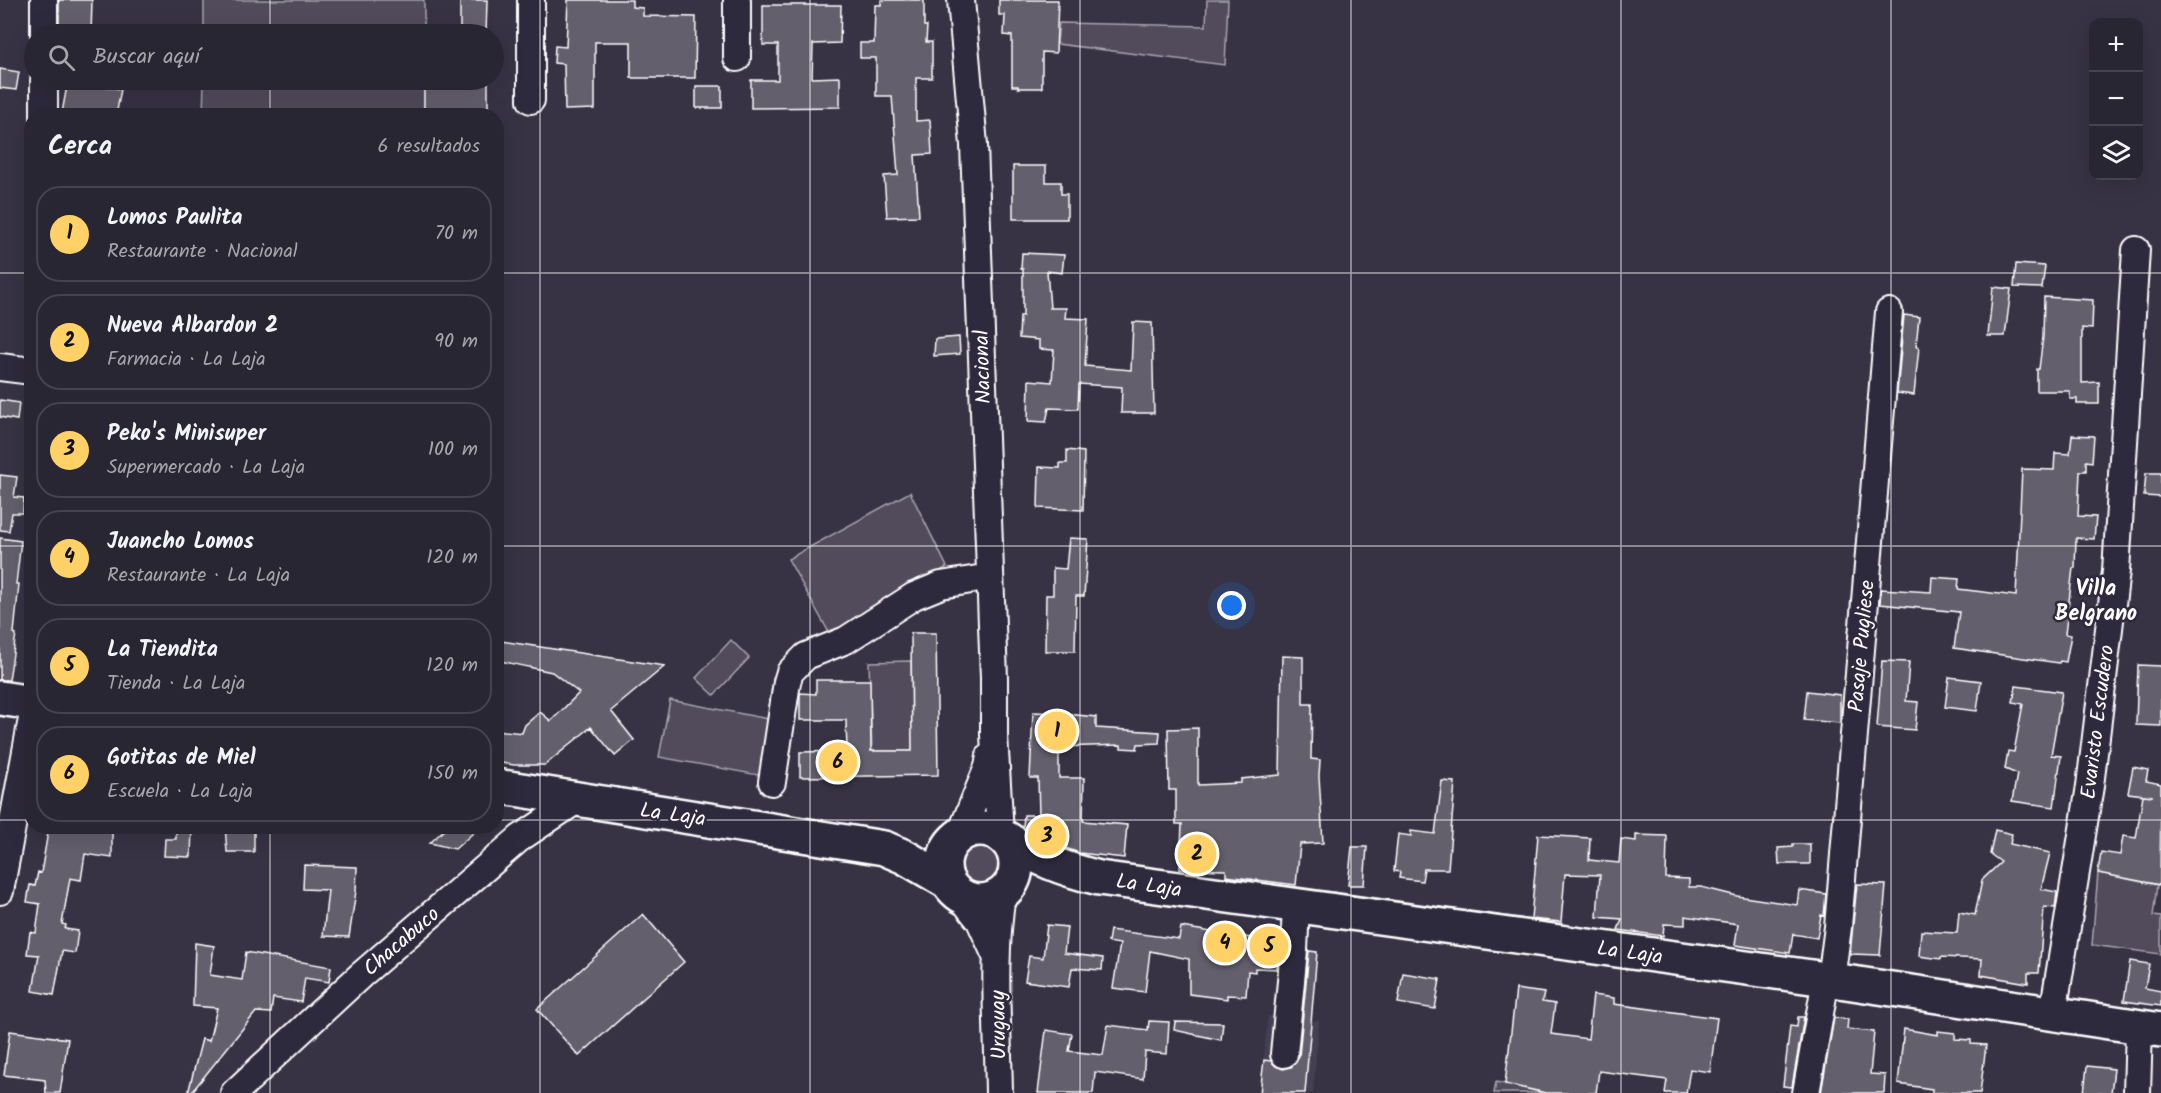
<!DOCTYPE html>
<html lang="es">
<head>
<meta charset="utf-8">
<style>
	body { margin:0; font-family:Kalam,sans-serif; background:#312e3c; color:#f1f3f6 }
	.controls { position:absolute; right:18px; top:18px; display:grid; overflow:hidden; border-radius:12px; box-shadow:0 6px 24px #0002 }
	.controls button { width:54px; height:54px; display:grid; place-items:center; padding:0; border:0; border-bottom:2px solid #45434f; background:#292634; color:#f1f3f6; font:30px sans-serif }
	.you { position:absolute; left:1232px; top:606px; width:21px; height:21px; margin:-15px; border:4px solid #fff; border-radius:50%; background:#1a73e8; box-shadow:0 0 0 9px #1a73e833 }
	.badge { display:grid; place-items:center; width:39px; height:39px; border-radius:50%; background:#ffd166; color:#111; font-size:20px; font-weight:700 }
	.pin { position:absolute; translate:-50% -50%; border:3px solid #fff; box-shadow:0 2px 6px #0006 }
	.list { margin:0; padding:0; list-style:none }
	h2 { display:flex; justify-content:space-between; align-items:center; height:78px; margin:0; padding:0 24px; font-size:26px }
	h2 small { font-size:20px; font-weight:400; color:#a5a5ac }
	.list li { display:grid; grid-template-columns:39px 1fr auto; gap:18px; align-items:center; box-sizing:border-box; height:96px; margin:0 12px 12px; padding:0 12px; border:2px solid #45434f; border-radius:24px }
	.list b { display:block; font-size:22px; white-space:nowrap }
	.list p { margin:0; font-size:20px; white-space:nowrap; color:#a5a5ac }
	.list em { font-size:20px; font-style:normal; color:#a5a5ac }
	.icon { flex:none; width:33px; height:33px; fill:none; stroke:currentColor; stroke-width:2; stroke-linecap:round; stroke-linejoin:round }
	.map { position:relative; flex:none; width:2161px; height:1093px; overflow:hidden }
	.search { position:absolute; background:#292634; box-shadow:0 6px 24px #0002; left:24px; top:24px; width:480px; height:66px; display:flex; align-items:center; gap:15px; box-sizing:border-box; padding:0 21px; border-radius:33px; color:#a5a5ac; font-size:22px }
	.panel { position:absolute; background:#292634; box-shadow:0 6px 24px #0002; left:24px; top:108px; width:480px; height:726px; border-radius:24px }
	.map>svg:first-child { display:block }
</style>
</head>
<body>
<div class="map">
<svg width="2161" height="1093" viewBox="0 0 2161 1093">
	<rect width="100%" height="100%" fill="#373345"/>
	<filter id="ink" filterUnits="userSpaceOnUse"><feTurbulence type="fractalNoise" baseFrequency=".0167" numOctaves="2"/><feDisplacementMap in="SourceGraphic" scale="12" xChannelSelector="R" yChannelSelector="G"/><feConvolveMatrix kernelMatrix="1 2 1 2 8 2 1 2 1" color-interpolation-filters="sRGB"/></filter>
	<g filter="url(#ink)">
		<path fill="#444051" d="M1268,1016L1319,1021L1313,1093H1260Z"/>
		<path fill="#514c5c" stroke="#a8a6ae" stroke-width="1.5" d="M204,0H424V34H204Z
			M1207,0H1228L1225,65L1057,44L1059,23L1206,26Z
			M204,80H424V115L203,116Z
			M910,492L947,567L831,636L788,559Z
			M731,640L749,658L714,695L696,678Z
			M911,661L912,751H872L869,662Z
			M670,700L779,721L769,777L659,757Z
			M980,842C998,847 1005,858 1010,875L997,891C971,895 954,875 959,849L970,843Z
			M2098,873L2157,885L2153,916L2161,917V954L2092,945Z
			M1496,1082L1546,1093H1494Z"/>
		<path fill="#635f6d" stroke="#fff" stroke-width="1.5" d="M59,0H92L91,34H59Z
			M460,0H487L486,34H460Z
			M568,0H632V7L643,8V16L696,17L695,78H631V42H595V109L565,110L564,64L554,63L555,46L566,47Z
			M881,0H924V26H927L926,42H932V78H916V121L930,120L932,154L915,155L919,216L887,217L884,176L898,175L892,96H876V58H860V43H874L875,5H881Z
			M999,0H1058L1056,53L1042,52V88H1018V86H1012V36L1004,35L1005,15H999Z
			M763,5H841L840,43L813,44L812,78L840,77V107L751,108V80H778V45H763Z
			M0,69L19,72L16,90L0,88Z
			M68,80L121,89L116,116H75L62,113Z
			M424,80H488V110L424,111Z
			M696,86H722V108H696Z
			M1013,166H1046V182H1061V194H1067V219H1013Z
			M1022,253L1064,255L1062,273L1047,271L1050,308H1066L1065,318L1088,319L1085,366L1131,370L1133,322L1152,323L1154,413H1121L1122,387L1079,384L1078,409L1049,408L1046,422L1028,421L1029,380L1052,382L1054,350L1039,349V340L1019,338L1020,316H1023V269H1021Z
			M2016,264L2045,266L2042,288L2014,287Z
			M1993,287L2011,289L2005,336H1988Z
			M2044,297L2093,300L2092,329L2082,328V383L2099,382V404H2077V399H2070V391H2037V369H2039L2043,337Z
			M1904,315L1919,317L1916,346L1919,347L1914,395L1897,393Z
			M959,337L960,354L934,356L935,339Z
			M0,400L19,403L17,420L0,417Z
			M2072,435L2094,436L2092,462L2086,461V471H2080L2078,516L2096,517L2094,539L2076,538L2075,568H2073L2065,634L2071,635L2066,662L2060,661L2059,663L1954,648L1959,612L1880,604L1881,589L1931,592L1932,577L1959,579L1958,589L2016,596L2022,469L2054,470L2055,453L2070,454Z
			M1067,450L1084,452L1083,510L1038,508L1039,467L1060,468V463H1067Z
			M2146,473H2161V497L2144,496Z
			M0,475L17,477L14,497L24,498L23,513H12L9,531L0,530Z
			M0,538L21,541L16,584H19L14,633L16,634L9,680H0Z
			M1069,538L1088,539L1084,596H1076L1075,651H1045L1046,595H1053V568L1066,569Z
			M911,633H936L938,775L800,777V752L847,751L846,720H800V693L816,694V680H870L871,751H912Z
			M501,641L665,666L611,711L634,740L615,756L591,727L545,765H514L496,762V730L522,733L525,725L540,712L551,721L579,693L552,672L500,661Z
			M1282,656L1303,657V704H1312L1311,759L1320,760L1319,776L1323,843L1300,844L1296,885L1226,876V870L1180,869L1182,824H1176V790H1169L1168,729L1198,728V785L1241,783V779L1280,775Z
			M1882,661L1909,662L1906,701L1918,702L1915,730L1877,727Z
			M2138,665L2161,666V726L2136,725Z
			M1949,677L1981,681L1977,711L1945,707Z
			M2016,686L2062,692L2051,755L2061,756L2054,807L2012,801L2017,774L2005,769L2008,751L2014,752L2023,704L2013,702Z
			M1807,691L1840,695V723L1804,720Z
			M1033,712L1057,713L1096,717V728L1160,732L1159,743L1138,744L1137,749L1121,748V745L1059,747V778H1084L1083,821L1127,825L1124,858L1079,853L1047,841L1023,827L1024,815H1039L1038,778H1030Z
			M2133,767L2148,770L2146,781L2161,784L2160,885L2098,873L2101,852L2120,855L2123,836L2136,838L2143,795L2153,796L2128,793Z
			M1442,781L1455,782L1448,869H1424L1422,881L1399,878L1400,872L1394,871L1398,834L1411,836V831L1435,834Z
			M49,826L112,828V858L85,854L81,880L70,878L62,924L66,925L65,929L78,931L75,953L62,951L54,995L33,991L39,955L27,954L30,932L36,933L40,904L27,902L30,885L35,886L38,872L41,873Z
			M176,826H192L191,857L164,856L165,839H176Z
			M225,826H254V852H227Z
			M448,826H481L455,849L430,843Z
			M1995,830L2012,834L2010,844L2050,853L2041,889L2057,892L2055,908L2044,907L2039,973H2028V983L1981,975L1982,959L1941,957V959L1919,956L1921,931L1957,933L1959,912L1975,915L1982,880L2001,862L1990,854Z
			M1538,835L1590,838L1589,860L1619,863L1621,839L1636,841V835L1667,836L1666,878L1689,879V887H1701L1737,896L1797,905L1799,890L1826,894L1824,916L1821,915L1817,938L1793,934L1790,953L1735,945L1738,924L1685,916V925L1664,924L1663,936L1618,930L1622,919L1597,917L1600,875L1565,874L1561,922L1531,919Z
			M1793,844H1810V864H1779L1778,848L1793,847Z
			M1352,847H1367L1364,885H1348Z
			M304,865L357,867L356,891L349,937L323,936L328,890L303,889Z
			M1857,884L1886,885L1880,955L1850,954Z
			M643,914L684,962L579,1056L537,1009Z
			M1047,925L1067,927L1064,953L1103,958L1102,970L1072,968L1069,987L1025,981L1029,956L1043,958Z
			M1181,927L1236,936L1277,941L1276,944H1279L1277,969L1255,968V972L1248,971L1246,996L1227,995V999L1189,994V959L1150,951L1145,992L1113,988L1120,944L1108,942L1110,930L1179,939Z
			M195,943L214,946L210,975L242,980L246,952L331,967L329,982L305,978L301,1002L273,998L271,1013L256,1012L191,1093H188L202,1039L209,1041L217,1008L193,1006Z
			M1309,951L1317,952L1305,1093H1260L1264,1060L1271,1061L1276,1066L1283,1069L1291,1067L1296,1062L1299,1056Z
			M2130,961L2149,964L2145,988L2161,991V1006L2124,1001Z
			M1403,973L1440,979L1435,1009L1398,1003Z
			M1516,989L1544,993L1542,1002L1555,1004L1551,1034L1588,1039L1593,995L1614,998V1004L1717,1018L1710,1072L1690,1069L1686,1093H1665L1667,1080L1599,1071L1596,1093H1546L1505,1084Z
			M1798,1017H1804L1792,1087L1783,1086L1790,1026L1797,1027Z
			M1834,1018L1848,1019L1847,1029L1874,1032L1870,1074L1885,1075L1884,1093H1821Z
			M1149,1021L1169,1022L1167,1054L1145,1052L1143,1079L1095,1072L1093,1093H1038L1046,1030L1072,1034L1069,1051L1103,1055L1108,1025L1148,1030Z
			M1175,1022L1223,1023L1221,1040L1174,1030Z
			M1904,1029L1938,1035V1031L1955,1033V1039L1971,1040V1044L1986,1045L1980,1093H1932V1089L1898,1084Z
			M10,1031L68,1039L60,1093H46L45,1080L4,1075Z
			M2087,1066L2114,1069L2111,1093H2084Z"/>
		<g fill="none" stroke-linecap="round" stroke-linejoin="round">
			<defs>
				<path id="minor" d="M531,0V100
					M961,0L974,145L994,678V735L1000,833
					M44,34V0
					M737,58V0
					M44,116V80
					M0,367L32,371
					M772,782L787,682L790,672L806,656L846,640L914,596L941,585L990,577
					M961,833L988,767L990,756
					M0,891L32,719
					M960,896L980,921L995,954
					M1831,980L1838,927L1889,312
					M2053,1013L2090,786L2116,571L2136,250
					M1284,1054L1294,950L1296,906
					M234,1093L361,975L520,838L577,800
					M999,1093C998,1027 992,959 1002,894
					M1806,1093L1826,979
					M2137,1093L2139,1027"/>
				<path id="major" d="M0,698L32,703
					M496,786L884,848L905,857L946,881
					M944 865a36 36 0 1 1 72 0a36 36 0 1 1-72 0Z
					M1006,838C1036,859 1063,869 1099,878L1826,979L2161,1030"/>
			</defs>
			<use href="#minor" stroke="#fff" stroke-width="30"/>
			<use href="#major" stroke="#fff" stroke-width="38"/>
			<use href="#minor" stroke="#2f2a3d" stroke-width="26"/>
			<use href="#major" stroke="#2f2a3d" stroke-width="33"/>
		</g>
	</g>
	<path fill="none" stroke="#fff" stroke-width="1.5" stroke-opacity="0.55" d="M270,0V34M540,0V1093M810,0V1093M1080,0V1093M1351,0V1093M1621,0V1093M1891,0V1093M270,80V116M0,273H32M496,273H2161M0,546H32M496,546H2161M0,820H32M496,820H2161M270,826V1093"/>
	<g text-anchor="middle" stroke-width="5" stroke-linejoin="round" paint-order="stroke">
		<g font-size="21" fill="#fff" stroke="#2f2a3d">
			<text transform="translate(982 367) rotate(-92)" y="7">Nacional</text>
			<text transform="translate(1861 646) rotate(-85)" y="7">Pasaje Pugliese</text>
			<text transform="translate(2097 722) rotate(-83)" y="7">Evaristo Escudero</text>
			<text transform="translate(673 814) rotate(8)" y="7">La Laja</text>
			<text transform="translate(1149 885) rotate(8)" y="7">La Laja</text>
			<text transform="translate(401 941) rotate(-41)" y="7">Chacabuco</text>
			<text transform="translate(1630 952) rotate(8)" y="7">La Laja</text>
			<text transform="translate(998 1025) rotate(-91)" y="7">Uruguay</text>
		</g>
		<g font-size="22" font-weight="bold" fill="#fff" stroke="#2f2a3d">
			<text x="2096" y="595">Villa<tspan x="2096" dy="25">Belgrano</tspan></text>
		</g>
	</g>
</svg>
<div class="controls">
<button>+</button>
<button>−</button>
<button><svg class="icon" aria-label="layers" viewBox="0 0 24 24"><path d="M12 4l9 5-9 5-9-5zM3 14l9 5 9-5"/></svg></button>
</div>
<div class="you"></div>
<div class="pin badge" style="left:1057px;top:731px">1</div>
<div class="pin badge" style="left:1197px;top:854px">2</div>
<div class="pin badge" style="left:1047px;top:836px">3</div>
<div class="pin badge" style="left:1225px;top:943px">4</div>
<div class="pin badge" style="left:1269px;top:946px">5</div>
<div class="pin badge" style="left:838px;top:762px">6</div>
<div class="search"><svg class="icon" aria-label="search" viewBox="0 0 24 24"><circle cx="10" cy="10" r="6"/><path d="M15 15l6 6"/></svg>Buscar aquí</div>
<section class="panel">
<h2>Cerca<small>6 resultados</small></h2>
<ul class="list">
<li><span class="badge">1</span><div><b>Lomos Paulita</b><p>Restaurante · Nacional</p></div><em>70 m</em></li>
<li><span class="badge">2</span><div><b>Nueva Albardon 2</b><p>Farmacia · La Laja</p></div><em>90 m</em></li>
<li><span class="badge">3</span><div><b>Peko's Minisuper</b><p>Supermercado · La Laja</p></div><em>100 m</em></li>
<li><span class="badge">4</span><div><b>Juancho Lomos</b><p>Restaurante · La Laja</p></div><em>120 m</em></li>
<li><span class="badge">5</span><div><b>La Tiendita</b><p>Tienda · La Laja</p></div><em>120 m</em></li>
<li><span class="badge">6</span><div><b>Gotitas de Miel</b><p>Escuela · La Laja</p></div><em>150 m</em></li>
</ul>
</section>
</div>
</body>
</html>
